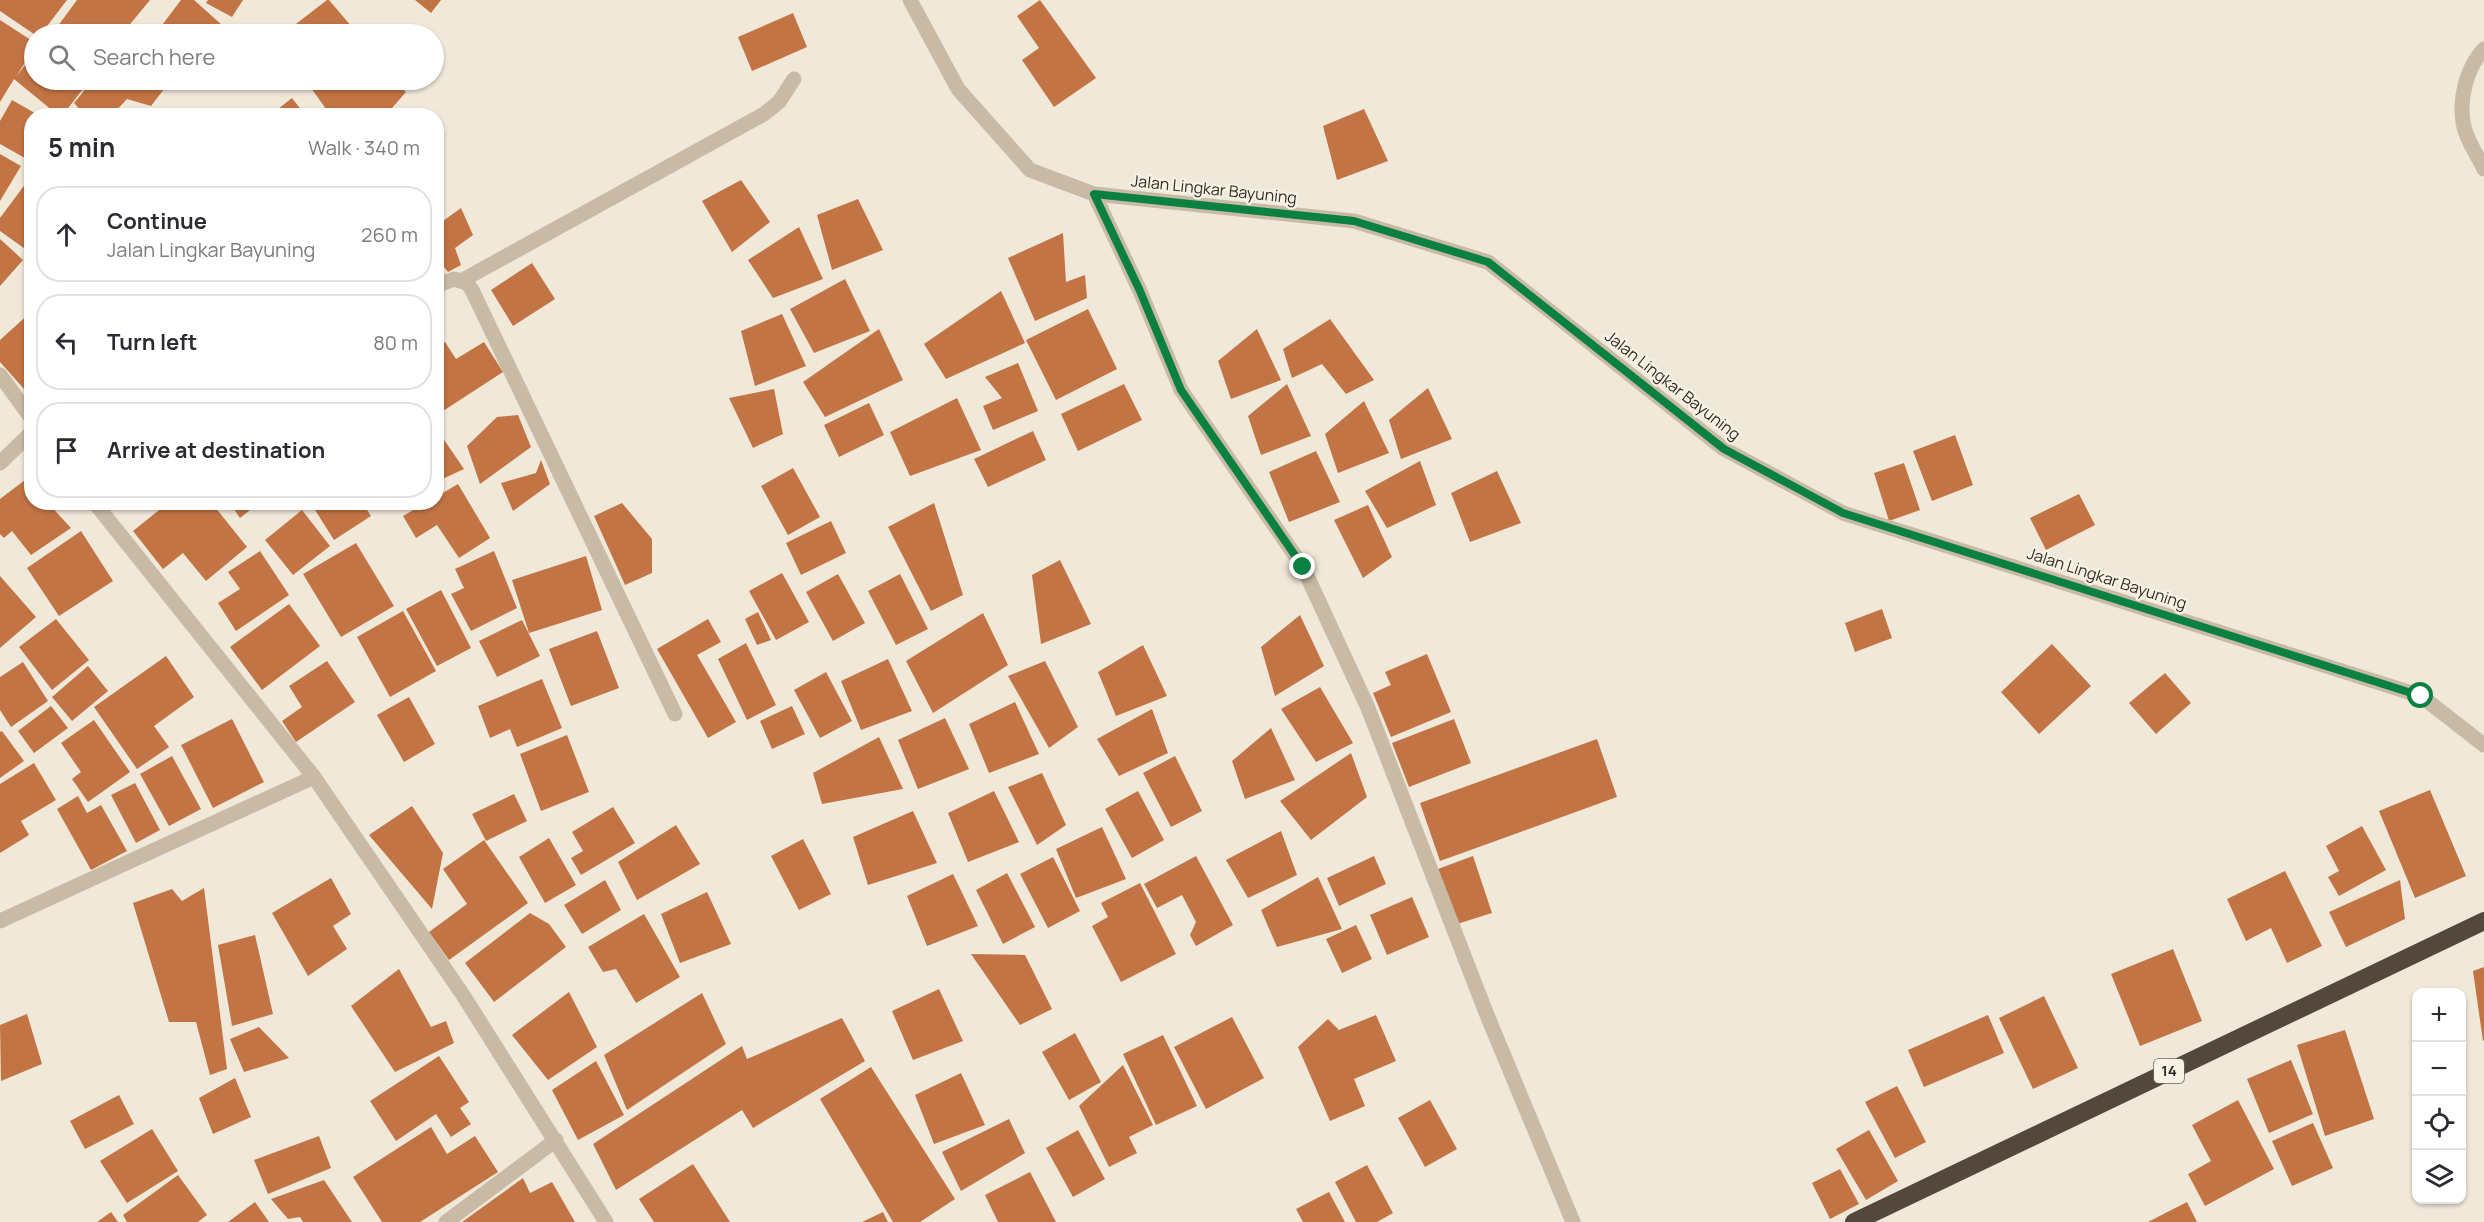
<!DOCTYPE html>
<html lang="en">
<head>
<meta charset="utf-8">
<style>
	body { margin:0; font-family:Manrope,sans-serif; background:#f7f7f7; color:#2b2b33 }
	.controls { position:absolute; right:18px; bottom:18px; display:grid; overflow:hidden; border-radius:12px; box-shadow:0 2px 4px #0004 }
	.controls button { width:54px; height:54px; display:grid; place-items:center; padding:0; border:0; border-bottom:2px solid #e1e1e2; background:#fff; color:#2b2b33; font:30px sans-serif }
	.stop { position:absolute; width:18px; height:18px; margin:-14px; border:4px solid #0b8043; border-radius:50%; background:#fff }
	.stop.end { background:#0b8043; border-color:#fff; box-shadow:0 2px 6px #0008 }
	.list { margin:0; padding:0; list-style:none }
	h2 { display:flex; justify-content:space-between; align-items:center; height:78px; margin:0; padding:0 24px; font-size:26px }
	h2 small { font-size:20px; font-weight:400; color:#7c7c81 }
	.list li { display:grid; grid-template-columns:39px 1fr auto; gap:18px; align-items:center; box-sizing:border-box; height:96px; margin:0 12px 12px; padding:0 12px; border:2px solid #e1e1e2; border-radius:24px }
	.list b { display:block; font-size:22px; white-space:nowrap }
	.list p { margin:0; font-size:20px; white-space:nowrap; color:#7c7c81 }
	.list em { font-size:20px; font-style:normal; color:#7c7c81 }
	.icon { flex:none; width:33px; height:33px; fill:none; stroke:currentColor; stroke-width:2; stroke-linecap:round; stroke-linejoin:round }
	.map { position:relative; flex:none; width:2484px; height:1222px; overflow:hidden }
	.search { position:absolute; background:#fff; box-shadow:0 2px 4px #0004; left:24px; top:24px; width:420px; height:66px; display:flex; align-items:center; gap:15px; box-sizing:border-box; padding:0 21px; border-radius:33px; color:#7c7c81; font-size:22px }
	.panel { position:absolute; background:#fff; box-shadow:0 2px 4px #0004; left:24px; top:108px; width:420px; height:402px; border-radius:24px }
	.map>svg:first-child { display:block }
</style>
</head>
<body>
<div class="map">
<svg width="2484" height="1222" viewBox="0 0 2484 1222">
	<rect width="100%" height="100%" fill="#f0e8d9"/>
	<path fill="#c37444" d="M0,0H67L41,34H34L0,11Z
		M77,0H150L122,34H52Z
		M181,0H194L232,34H158L156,33Z
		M208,0H243L232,17L206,3Z
		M329,0L358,34H283L327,0Z
		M415,0H441L431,13Z
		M1040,0L1096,78L1054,107L1022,60L1039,48L1017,16Z
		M793,13L807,47L752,71L738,37Z
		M0,20L34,42V48L16,77L34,53V80H90L62,116H59L14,79L0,102Z
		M93,80H171L151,106L127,99L111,116H86L74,103Z
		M318,80H392L406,92L385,116H331L309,85Z
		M292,98L306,116H273L274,112Z
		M12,100L40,116H32V162L0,144V121Z
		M1364,109L1388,161L1337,180L1323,126Z
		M0,154L21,166L0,201Z
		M29,179L32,181V247L28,251L0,231V218Z
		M741,180L770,222L732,252L702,201Z
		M858,199L883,250L832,270L817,215Z
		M461,208L473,235L455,248L461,265L448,272L440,262L436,265V226Z
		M799,227L823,279L773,298L748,260Z
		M1063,233L1066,282L1085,275L1087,298L1035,321L1008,258Z
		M0,239L23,260L0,286Z
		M532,263L555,299L513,326L491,290Z
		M845,279L870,331L814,353L790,309Z
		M1001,291L1025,343L946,379L924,344Z
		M1088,309L1117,369L1056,400L1026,340Z
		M32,311V383L25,390L0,362V340Z
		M782,314L806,366L755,386L741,331Z
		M1330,319L1374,380L1346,394L1322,364L1292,378L1283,349Z
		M879,329L903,380L825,417L803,382Z
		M1257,329L1281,380L1231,399L1218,361Z
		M445,342L456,359L484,342L503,372L440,413L436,408V348Z
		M1018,363L1038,411L993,430L983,406L1002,398L985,377Z
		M1124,384L1142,420L1078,451L1061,414Z
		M1287,384L1311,436L1261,455L1248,416Z
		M1428,388L1452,439L1401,459L1389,420Z
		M774,389L783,434L753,448L729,398Z
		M957,398L981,450L910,476L890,432Z
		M1364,401L1389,453L1338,473L1325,434Z
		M869,403L884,435L839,457L824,425Z
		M518,415L531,447L480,484L467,446L497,417Z
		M436,428L464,469L436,482Z
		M1033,431L1046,460L988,487L974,459Z
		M1955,435L1973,485L1932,501L1913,451Z
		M1316,451L1340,502L1289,522L1269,472Z
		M541,460L550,484L513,511L501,483L536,473Z
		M1420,461L1436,505L1387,528L1365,491Z
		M1904,463L1920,510L1889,521L1874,473Z
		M793,468L820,517L788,535L761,486Z
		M1497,471L1521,523L1470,542L1451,493Z
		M25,480L32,486V502H47L71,528L31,555L12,531L4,538L0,534V499Z
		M458,484L490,538L459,558L437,525L416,538L403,516L427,502H436V497Z
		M2079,494L2095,525L2046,550L2030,518Z
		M169,502H211L247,547L206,581L183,553L163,569L133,531Z
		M229,502H260L240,518Z
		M310,502H362L371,516L334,540Z
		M622,503L652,539V573L625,585L594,516Z
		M934,503L963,595L931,611L888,527Z
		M1368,505L1392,557L1363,578L1334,520Z
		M302,510L330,546L293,575L265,540Z
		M831,521L846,553L801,575L786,543Z
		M81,531L113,581L59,616L27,568Z
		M356,543L394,606L341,637L303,574Z
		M260,551L289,595L236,631L218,603L240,589L228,572Z
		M494,551L517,608L471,631L451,594L464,588L455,569Z
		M586,556L602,610L529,633L512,580Z
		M1060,560L1091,624L1041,644L1032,575Z
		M782,573L809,622L776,640L749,591Z
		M838,574L865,623L833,641L806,592Z
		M900,574L928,629L896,645L868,591Z
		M0,576L36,617L0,648Z
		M441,590L471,648L437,666L406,609Z
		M289,604L320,646L262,690L230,647Z
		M1882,609L1892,638L1855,652L1845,623Z
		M403,611L436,671L390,697L357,637Z
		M758,612L771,640L757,645L745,619Z
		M983,613L1008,665L933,713L906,661Z
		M1300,615L1324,666L1275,696L1261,647Z
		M56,619L89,660L52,690L19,647Z
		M708,619L721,642L697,655L736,722L708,738L657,649Z
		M522,620L540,656L497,677L479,641Z
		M597,631L619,688L571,706L549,649Z
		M746,643L776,705L747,720L718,659Z
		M2052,644L2091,686L2039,734L2001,692Z
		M1143,645L1167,696L1116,716L1098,672Z
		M1427,654L1451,712L1391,737L1373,693L1391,685L1385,672Z
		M166,656L194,697L154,726L169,747L137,769L94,707Z
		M888,659L912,711L861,730L841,681Z
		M327,661L355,702L296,742L282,721L302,707L289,686Z
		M1045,661L1078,727L1049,748L1008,676Z
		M23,662L48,701L11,727L0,710V677Z
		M88,666L108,691L72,721L52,697Z
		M826,672L852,721L820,738L794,690Z
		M2165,673L2191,703L2156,734L2129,703Z
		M542,679L562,728L517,747L510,729L490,738L478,706Z
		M1320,687L1353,743L1316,762L1281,709Z
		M409,697L435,744L404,762L377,715Z
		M1015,702L1039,754L989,773L969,724Z
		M51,706L68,728L34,753L18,731Z
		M792,706L805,734L772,749L760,721Z
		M1152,709L1168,753L1119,776L1097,739Z
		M945,718L969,769L918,789L898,740Z
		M232,719L264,782L213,808L181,745Z
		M1454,719L1471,763L1409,787L1392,743Z
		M94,720L130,772L88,802L72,779L81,772L61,743Z
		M1271,728L1295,780L1245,799L1232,761Z
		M2,731L24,761L0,778V732Z
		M567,735L589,792L541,811L520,754Z
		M879,737L903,789L822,804L813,773Z
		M1597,739L1617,797L1440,861L1420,803Z
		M1351,753L1367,797L1311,840L1280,801Z
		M172,756L201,809L169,826L140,774Z
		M1175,756L1202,811L1171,827L1143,773Z
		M34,763L56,800L21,821L29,835L0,853V784Z
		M1042,773L1066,825L1037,845L1008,787Z
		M135,783L160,830L136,843L111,795Z
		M2430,790L2466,876L2415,898L2379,811Z
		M994,791L1019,842L968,862L948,813Z
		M1138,791L1164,840L1132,858L1105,809Z
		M514,794L527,821L486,841L472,814Z
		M78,796L87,813L101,805L127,851L91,870L57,809Z
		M412,806L443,853L432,909L369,835Z
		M613,807L635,843L581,875L571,858L583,851L572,832Z
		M913,811L937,863L868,885L853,837Z
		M676,825L700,864L637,900L618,862Z
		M2362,826L2386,870L2339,896L2328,877L2339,871L2326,846Z
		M1102,827L1126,879L1076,898L1056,849Z
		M1281,831L1297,875L1248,898L1226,860Z
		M549,838L576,885L545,903L519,857Z
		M803,839L831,894L799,910L771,856Z
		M484,840L528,903L449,960L429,932L467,904L443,869Z
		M1196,856L1233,925L1196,946L1190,935L1196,922L1182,895L1157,908L1144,884Z
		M1374,856L1386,884L1339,906L1327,878Z
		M1473,856L1492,913L1457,924L1438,869Z
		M1053,857L1080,911L1048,928L1020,874Z
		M2285,871L2322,946L2287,963L2271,928L2246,941L2227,899Z
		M1007,873L1035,927L1003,944L976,890Z
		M953,874L978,926L927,946L907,896Z
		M1318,877L1342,929L1277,947L1261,910Z
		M331,878L351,914L333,926L347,949L308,976L272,913Z
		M605,880L621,910L582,934L564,905Z
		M2400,880L2405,919L2346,947L2329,912Z
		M1140,883L1176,954L1121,982L1092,926L1108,917L1101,903Z
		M204,888L227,1069L210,1075L196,1022H169L133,903L172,889L182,901Z
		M707,892L731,944L680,963L661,914Z
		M1412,897L1429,937L1387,955L1370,915Z
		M530,913L549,924L566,947L494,1002L465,963Z
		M644,914L680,977L636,1003L616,969L603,972L588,947Z
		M1356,925L1372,959L1342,973L1326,939Z
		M255,935L273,1014L232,1026L218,945Z
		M2173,949L2202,1021L2140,1046L2111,974Z
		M971,954L1025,955L1052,1009L1020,1025Z
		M2484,967V1040L2483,1041L2473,971Z
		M399,969L431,1027L446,1021L454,1043L395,1072L351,1006Z
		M939,989L963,1041L913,1060L892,1011Z
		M569,992L597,1047L548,1080L512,1035Z
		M702,993L726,1044L627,1110L604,1055Z
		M2044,996L2078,1068L2033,1089L1999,1018Z
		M27,1014L42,1064L1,1081L0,1025Z
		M1376,1015L1396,1061L1354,1079L1365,1106L1330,1121L1298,1047L1328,1019L1339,1030Z
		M1988,1015L2004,1053L1924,1087L1908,1050Z
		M1232,1017L1264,1078L1206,1109L1174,1047Z
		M842,1018L865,1061L753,1128L742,1110L616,1190L593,1144L742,1046L747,1059Z
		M259,1027L289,1058L244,1072L230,1039Z
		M2345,1030L2374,1119L2325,1136L2297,1045Z
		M1075,1033L1101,1082L1069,1100L1042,1052Z
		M1163,1035L1197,1106L1156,1125L1123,1054Z
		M439,1056L469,1102L460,1108L471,1124L451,1137L436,1114L396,1141L370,1101Z
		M2291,1060L2313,1114L2269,1133L2247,1079Z
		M596,1061L624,1115L578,1140L552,1090Z
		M1123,1065L1153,1125L1129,1137L1137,1153L1109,1167L1079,1106Z
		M871,1067L955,1199L920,1222H893L820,1099Z
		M961,1073L985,1125L934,1144L915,1095Z
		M235,1078L251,1117L213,1134L199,1098Z
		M1897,1086L1926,1142L1895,1158L1865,1102Z
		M119,1095L134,1124L85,1149L70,1121Z
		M1430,1100L1457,1149L1425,1167L1398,1118Z
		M2238,1100L2274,1169L2205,1206L2188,1174L2211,1161L2192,1125Z
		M1009,1119L1025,1153L961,1191L942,1152Z
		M2313,1123L2333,1168L2292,1186L2272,1141Z
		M431,1127L447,1154L475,1136L498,1172L420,1222H382L353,1177Z
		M152,1129L178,1171L127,1203L100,1161Z
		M1078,1130L1105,1179L1073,1197L1046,1148Z
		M1869,1130L1898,1181L1866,1200L1836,1149Z
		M319,1136L331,1168L268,1194L254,1160Z
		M693,1164L730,1222H654L639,1199Z
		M1367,1165L1393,1213L1377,1222H1356L1335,1182Z
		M1840,1169L1859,1204L1830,1219L1812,1183Z
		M1030,1172L1056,1222H998L985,1195Z
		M178,1175L207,1215L198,1222H127L123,1215Z
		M523,1178L530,1193L552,1182L575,1222H462Z
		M324,1180L352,1222H303L300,1217L288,1219L271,1199Z
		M1329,1192L1345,1222H1303L1296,1209Z
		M255,1202L269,1222H228Z
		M2187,1202L2197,1222H2148Z
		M111,1212L118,1222H97Z
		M883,1212L888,1222H862Z"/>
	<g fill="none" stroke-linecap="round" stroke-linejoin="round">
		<path stroke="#c8baa5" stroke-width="15" d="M910,0L958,89L1030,170L1094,194L1354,221L1488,262L1724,449L1843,513L2421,696L2484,745
			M2484,49C2466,68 2458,101 2464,127C2467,141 2478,156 2484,169
			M1094,194L1140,291L1181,390L1303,567L1368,708L1487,1015L1573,1222
			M461,281L764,114L779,102L794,79
			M436,286L454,279L467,283L472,290L675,714
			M0,375L32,419
			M0,463L32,432
			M94,502L314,777L463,995L606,1222
			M0,921L314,777
			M446,1222L556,1140"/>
		<path stroke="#54483d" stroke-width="18" d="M1854,1222L2484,921"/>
	</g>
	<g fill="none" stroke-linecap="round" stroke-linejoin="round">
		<path stroke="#0b8043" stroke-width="8" d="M1303,567L1181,390L1140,291L1094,194L1354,221L1488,262L1724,449L1843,513L2421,696"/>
	</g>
	<g text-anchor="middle" stroke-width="4.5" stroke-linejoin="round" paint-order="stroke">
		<rect fill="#f8f2e5" stroke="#6f675f" stroke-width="1.5" x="2154" y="1059" width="30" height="24" rx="4.5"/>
		<g font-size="15" font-weight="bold" fill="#342c26">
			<text x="2169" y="1076">14</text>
		</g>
		<g font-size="16" fill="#342c26" stroke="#f8f2e5">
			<text transform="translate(1214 189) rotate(6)" y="6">Jalan Lingkar Bayuning</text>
			<text transform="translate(1673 385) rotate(38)" y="6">Jalan Lingkar Bayuning</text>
			<text transform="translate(2107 578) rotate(18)" y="6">Jalan Lingkar Bayuning</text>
		</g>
	</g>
</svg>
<div class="controls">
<button>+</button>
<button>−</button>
<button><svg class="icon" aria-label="locate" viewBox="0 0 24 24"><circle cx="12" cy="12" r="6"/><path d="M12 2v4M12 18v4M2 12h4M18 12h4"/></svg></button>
<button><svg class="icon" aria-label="layers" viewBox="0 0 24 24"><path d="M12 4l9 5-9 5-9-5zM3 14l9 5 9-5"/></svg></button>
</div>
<div class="stop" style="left:2421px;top:696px"></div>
<div class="stop end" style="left:1303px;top:567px"></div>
<div class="search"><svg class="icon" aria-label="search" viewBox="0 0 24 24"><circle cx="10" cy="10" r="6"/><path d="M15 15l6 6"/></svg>Search here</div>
<section class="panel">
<h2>5 min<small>Walk · 340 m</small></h2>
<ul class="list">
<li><svg class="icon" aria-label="ahead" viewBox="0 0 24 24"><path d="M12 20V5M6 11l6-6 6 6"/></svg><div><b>Continue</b><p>Jalan Lingkar Bayuning</p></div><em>260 m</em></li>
<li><svg class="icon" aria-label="left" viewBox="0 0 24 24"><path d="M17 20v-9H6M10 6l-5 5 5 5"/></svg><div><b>Turn left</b></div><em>80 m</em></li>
<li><svg class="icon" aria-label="arrive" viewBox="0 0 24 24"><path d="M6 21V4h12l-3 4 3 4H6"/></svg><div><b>Arrive at destination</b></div></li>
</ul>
</section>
</div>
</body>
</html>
